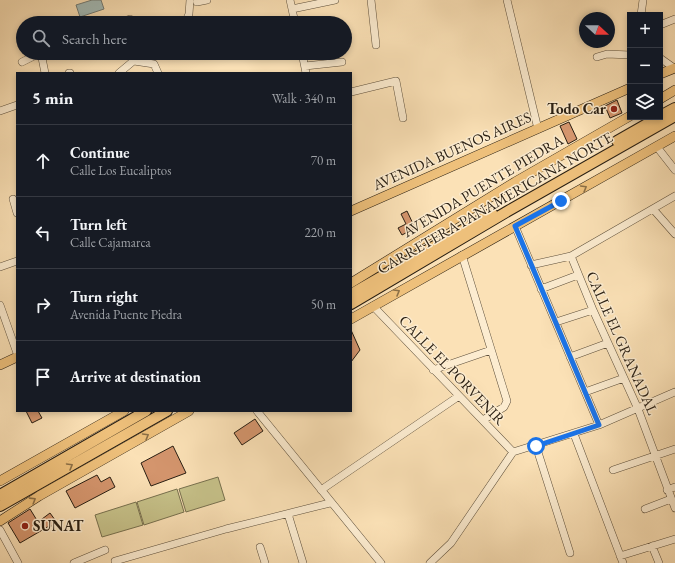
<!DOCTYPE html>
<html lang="en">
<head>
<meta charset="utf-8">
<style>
	body { margin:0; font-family:"EB Garamond",serif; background:#20242c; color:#f1f3f6 }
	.controls { position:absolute; right:12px; top:12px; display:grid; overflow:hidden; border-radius:0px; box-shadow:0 2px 6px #0003 }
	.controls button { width:36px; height:36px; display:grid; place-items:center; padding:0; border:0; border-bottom:1px solid #363941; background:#171b24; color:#f1f3f6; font:20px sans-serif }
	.compass { position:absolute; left:579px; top:12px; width:36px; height:36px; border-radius:50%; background:#171b24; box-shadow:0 2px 6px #0003; rotate:111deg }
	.stop { position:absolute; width:12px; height:12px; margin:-9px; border:3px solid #1a73e8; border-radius:50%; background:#fff }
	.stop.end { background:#1a73e8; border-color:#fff; box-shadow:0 1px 4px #0008 }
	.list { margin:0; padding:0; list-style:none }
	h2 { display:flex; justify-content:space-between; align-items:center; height:52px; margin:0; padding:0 16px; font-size:17px }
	h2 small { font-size:13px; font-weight:400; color:#9ea1a6 }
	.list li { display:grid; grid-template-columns:26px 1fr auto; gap:12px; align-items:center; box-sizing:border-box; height:72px; padding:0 16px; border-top:1px solid #363941 }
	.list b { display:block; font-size:15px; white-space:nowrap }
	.list p { margin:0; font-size:13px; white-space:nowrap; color:#9ea1a6 }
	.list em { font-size:13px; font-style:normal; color:#9ea1a6 }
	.icon { flex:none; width:22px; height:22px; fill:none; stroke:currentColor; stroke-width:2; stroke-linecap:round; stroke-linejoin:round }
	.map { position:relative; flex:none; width:675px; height:563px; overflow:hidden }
	.search { position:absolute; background:#171b24; box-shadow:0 2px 6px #0003; left:16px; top:16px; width:336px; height:44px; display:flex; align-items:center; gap:10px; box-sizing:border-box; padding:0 14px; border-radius:22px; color:#9ea1a6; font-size:15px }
	.panel { position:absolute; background:#171b24; box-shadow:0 2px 6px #0003; left:16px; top:72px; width:336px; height:340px; border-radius:0px }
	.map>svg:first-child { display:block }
</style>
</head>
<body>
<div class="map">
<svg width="675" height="563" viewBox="0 0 675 563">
	<rect width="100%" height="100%" fill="#fbe1b6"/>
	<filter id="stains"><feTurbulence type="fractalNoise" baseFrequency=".005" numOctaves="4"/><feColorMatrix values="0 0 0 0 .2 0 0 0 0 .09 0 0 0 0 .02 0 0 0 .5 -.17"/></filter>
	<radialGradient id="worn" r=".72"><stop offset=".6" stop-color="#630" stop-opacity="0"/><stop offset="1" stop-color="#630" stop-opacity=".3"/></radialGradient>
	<path fill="#c6c189" stroke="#77704e" d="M218,477L225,500L186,512L179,489Z
		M177,489L184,512L144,525L137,502Z
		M136,502L143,525L102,537L95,515Z"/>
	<path fill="#a3bbb8" stroke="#727c76" d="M92,0H101L104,9L80,17L76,5Z"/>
	<path fill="#d4956d" stroke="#281e12" d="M617,100L622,113L610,118L605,106Z
		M569,122L577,139L568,144L560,126Z
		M407,211L415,228L402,235L398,228L406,224L401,214Z
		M351,330L360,350L351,362Z
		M26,411H38L42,418L32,423Z
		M255,419L263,431L242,445L234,433Z
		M173,446L186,473L151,486L141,463Z
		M97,475L101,482L110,477L115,487L75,508L66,491Z
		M30,509L38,522L50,513L58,524L53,528L51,525L20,543L8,523Z"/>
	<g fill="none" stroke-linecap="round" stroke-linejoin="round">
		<defs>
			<path id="minor" d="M290,0L295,23
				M371,0L376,45
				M507,0L538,129
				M197,2L207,0
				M292,9L335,0
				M641,15L643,0
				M118,23L130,19
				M185,23L189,14L190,0
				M660,25L675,19
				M41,53L45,73
				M302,53L306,73
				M597,57L607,54L630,55
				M660,58L674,68
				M134,61L154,64L158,73
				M22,62L40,53
				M305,66L342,62
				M69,73H70
				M119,73L143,53
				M351,92L396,81L403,118
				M0,111L17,105
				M657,147L675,170
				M13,199L17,213
				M653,209L675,234
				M515,226L599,425
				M462,255L507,401L504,407L483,420
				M571,256L593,310L638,409L675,508
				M531,265L571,256L675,196
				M0,267L17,261
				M541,289L578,275
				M0,305L17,353
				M373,306L513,452
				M556,322L593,310
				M570,357L608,343
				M433,370L491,350
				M585,392L624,378
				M257,411L381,563
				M574,434L623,563
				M536,446L570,553
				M613,470L675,449
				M321,490L459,396
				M667,490L675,487
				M645,509L671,499
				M288,514L303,563
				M0,530L18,563
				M652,546L659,563
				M260,547L265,563
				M620,556L675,539
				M115,561L226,529L330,503
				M74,563L105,550
				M430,563L451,543L513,452L599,425L675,392"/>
			<path id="major" d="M660,74L675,68
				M660,99L675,90
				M351,211L630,88
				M351,283L515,182L630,116
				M351,319L675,136
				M0,365L17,357
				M0,481L124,411
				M0,521L39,496L189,411"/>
			<path id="highway" d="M660,116L675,108
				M617,141L659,117
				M351,294L492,213
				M351,304L508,211L675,116
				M0,495L146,411
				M0,506L167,411"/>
		</defs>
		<use href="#minor" stroke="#5d4f3b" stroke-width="8"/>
		<use href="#major" stroke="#281e12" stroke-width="10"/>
		<use href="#highway" stroke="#281e12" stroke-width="12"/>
		<use href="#minor" stroke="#fcecd0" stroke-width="7"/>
		<use href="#major" stroke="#eec07b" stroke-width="9"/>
		<use href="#highway" stroke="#eec07b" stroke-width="10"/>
	</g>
	<defs><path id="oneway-chevron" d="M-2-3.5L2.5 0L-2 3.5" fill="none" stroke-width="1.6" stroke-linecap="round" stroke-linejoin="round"/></defs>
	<g stroke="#8b6f46">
		<use href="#oneway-chevron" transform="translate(584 188) rotate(-30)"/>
		<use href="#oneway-chevron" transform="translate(397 292) rotate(-30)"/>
		<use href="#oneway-chevron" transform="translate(146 436) rotate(-30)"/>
		<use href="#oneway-chevron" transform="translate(70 466) rotate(-30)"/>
		<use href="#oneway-chevron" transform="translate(33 500) rotate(-32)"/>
	</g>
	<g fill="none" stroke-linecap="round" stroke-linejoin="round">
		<path stroke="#1a73e8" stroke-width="5" d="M536,446L599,425L515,226L561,201"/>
	</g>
	<g fill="#8f2418" stroke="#fcecd0" stroke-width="1.5">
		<circle cx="614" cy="109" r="4"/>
		<circle cx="25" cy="526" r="4"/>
	</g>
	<g text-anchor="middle" stroke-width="3" stroke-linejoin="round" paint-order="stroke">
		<g font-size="15" font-weight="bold" fill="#281e12" stroke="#fcecd0" text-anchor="end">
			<text x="606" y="114">Todo Car</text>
			<text x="33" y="531" text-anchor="start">SUNAT</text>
		</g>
		<g font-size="15" fill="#281e12" stroke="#fcecd0">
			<text transform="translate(452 151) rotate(-24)" y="5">AVENIDA BUENOS AIRES</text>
			<text transform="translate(483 186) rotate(-31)" y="5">AVENIDA PUENTE PIEDRA</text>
			<text transform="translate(495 203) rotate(-30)" y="5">CARRETERA PANAMERICANA NORTE</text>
			<text transform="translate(622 343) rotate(66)" y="5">CALLE EL GRANADAL</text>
			<text transform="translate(452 370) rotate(46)" y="5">CALLE EL PORVENIR</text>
		</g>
	</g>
	<rect width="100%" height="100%" filter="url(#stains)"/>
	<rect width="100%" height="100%" fill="url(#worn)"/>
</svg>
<div class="controls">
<button>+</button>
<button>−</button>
<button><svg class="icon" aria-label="layers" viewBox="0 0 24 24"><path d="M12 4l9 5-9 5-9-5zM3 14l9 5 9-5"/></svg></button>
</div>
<svg class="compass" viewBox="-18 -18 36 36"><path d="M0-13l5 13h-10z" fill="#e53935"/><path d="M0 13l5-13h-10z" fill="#9ea1a6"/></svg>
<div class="stop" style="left:536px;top:446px"></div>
<div class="stop end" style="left:561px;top:201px"></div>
<div class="search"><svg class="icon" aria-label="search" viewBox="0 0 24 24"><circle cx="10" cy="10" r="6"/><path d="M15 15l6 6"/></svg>Search here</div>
<section class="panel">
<h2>5 min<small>Walk · 340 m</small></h2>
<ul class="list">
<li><svg class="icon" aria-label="ahead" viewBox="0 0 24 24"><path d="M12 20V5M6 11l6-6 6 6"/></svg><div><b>Continue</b><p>Calle Los Eucaliptos</p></div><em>70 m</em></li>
<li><svg class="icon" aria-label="left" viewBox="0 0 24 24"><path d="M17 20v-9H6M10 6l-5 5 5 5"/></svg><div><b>Turn left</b><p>Calle Cajamarca</p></div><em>220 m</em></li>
<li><svg class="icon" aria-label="right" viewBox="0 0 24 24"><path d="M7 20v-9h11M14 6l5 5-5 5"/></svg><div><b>Turn right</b><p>Avenida Puente Piedra</p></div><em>50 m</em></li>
<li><svg class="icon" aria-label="arrive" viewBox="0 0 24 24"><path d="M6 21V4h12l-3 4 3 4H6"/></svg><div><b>Arrive at destination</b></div></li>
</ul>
</section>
</div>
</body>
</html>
